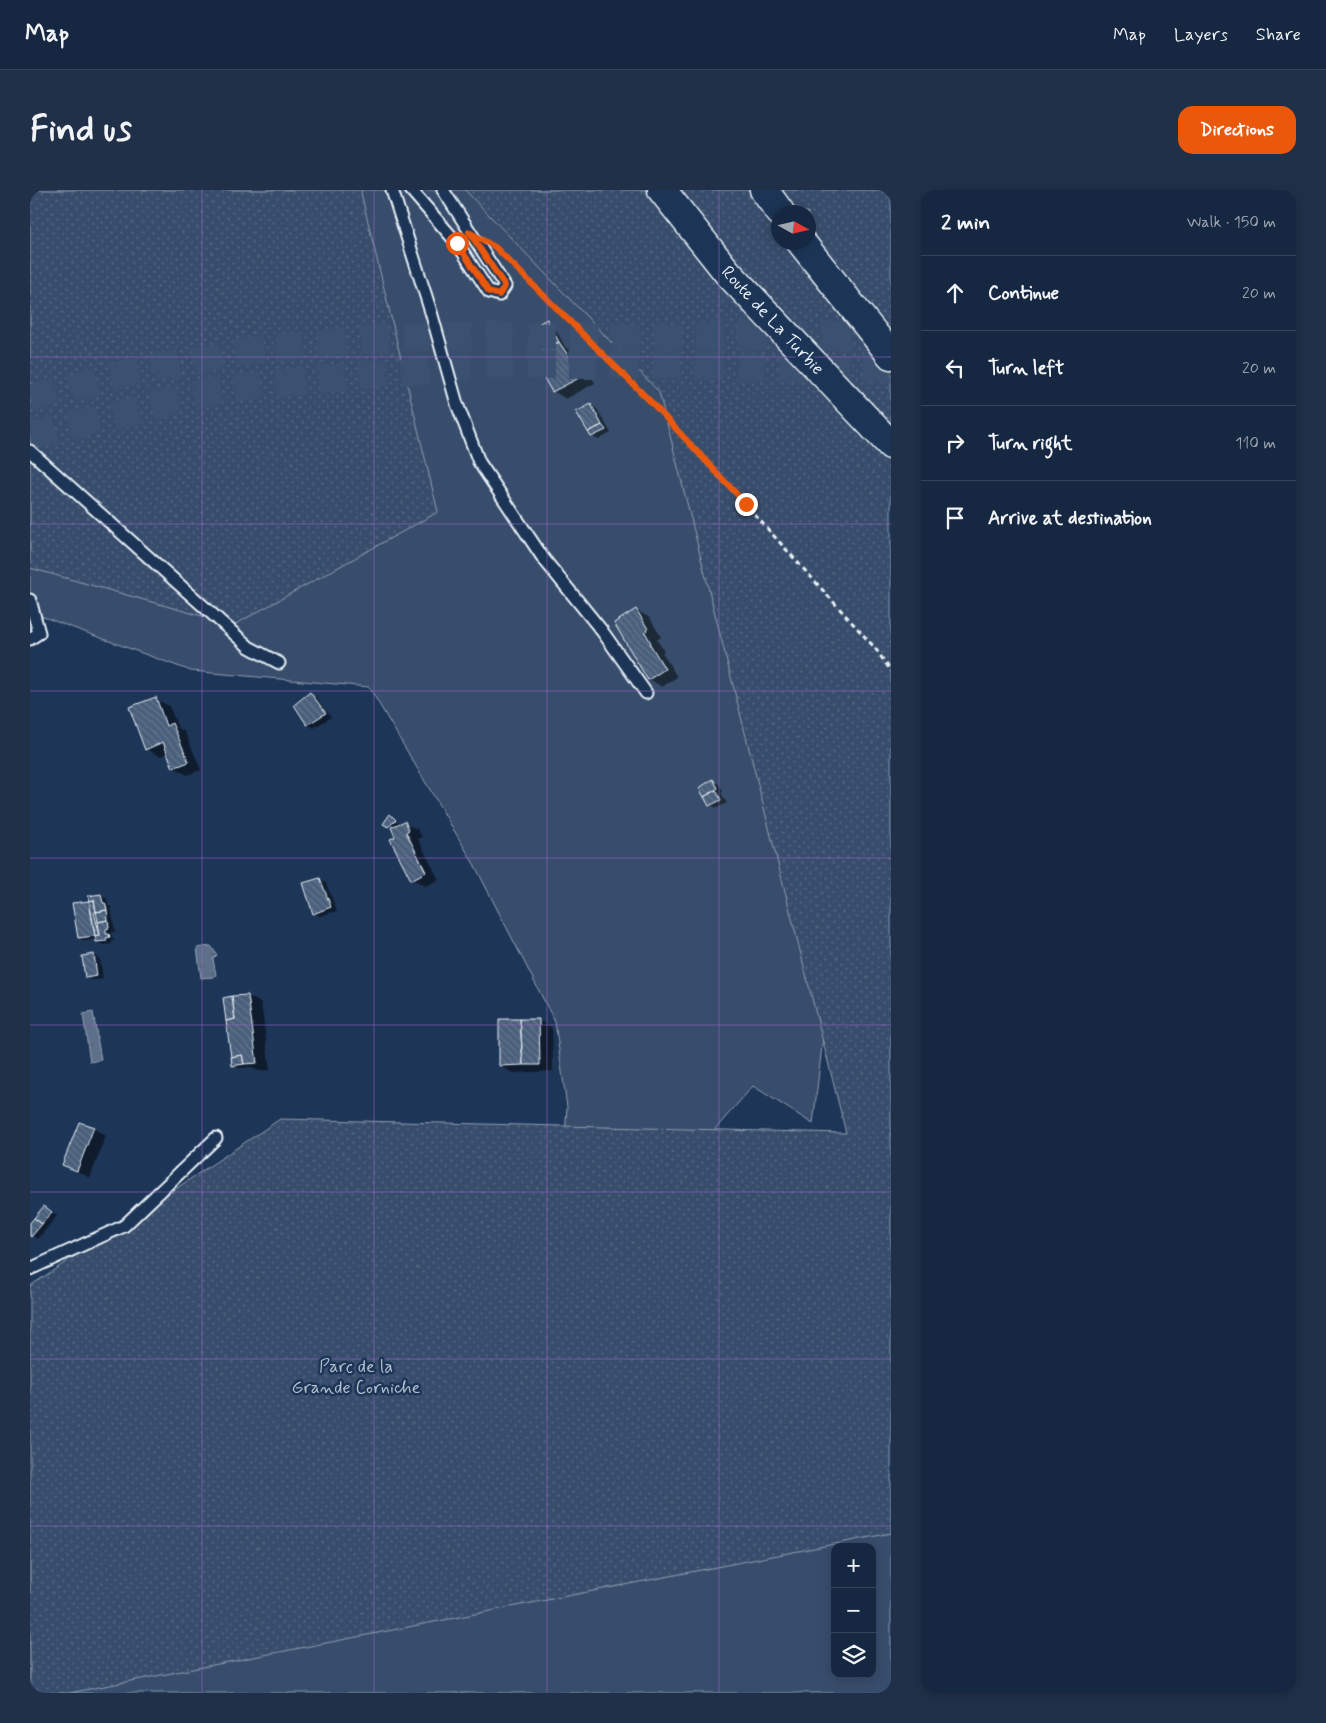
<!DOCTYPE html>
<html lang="en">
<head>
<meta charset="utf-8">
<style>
	body { margin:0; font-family:Mynerve,sans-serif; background:#1f3048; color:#f1f3f6 }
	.controls { position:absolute; right:15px; bottom:15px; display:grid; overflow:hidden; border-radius:10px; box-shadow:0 2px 12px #0003 }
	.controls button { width:45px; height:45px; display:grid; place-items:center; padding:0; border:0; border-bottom:1px solid #35445a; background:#162841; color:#f1f3f6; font:25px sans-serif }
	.compass { position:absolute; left:741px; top:15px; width:45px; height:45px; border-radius:50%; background:#162841; box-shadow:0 2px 12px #0003; rotate:98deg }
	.stop { position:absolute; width:15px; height:15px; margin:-11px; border:4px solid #ea580c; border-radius:50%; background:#fff }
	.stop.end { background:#ea580c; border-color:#fff; box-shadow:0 1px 5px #0008 }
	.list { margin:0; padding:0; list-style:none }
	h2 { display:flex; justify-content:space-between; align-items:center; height:65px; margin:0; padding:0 20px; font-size:21px }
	h2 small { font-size:16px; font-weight:400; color:#9ea6b1 }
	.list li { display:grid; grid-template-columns:32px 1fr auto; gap:15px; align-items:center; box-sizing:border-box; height:75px; padding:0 20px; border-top:1px solid #35445a }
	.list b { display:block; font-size:19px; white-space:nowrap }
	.list em { font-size:16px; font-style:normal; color:#9ea6b1 }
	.icon { flex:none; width:28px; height:28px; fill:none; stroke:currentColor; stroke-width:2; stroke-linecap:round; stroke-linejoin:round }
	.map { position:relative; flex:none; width:861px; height:1503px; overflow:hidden; border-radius:15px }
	header { display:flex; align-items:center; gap:30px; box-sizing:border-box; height:70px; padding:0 25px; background:#162841; border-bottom:1px solid #35445a }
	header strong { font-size:24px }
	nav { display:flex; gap:28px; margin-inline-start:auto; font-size:18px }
	.intro { display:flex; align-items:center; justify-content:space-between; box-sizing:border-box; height:120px; padding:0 30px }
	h1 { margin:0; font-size:35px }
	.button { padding:12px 22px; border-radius:15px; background:#ea580c; color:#fff; font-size:18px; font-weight:700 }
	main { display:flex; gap:30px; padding:0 30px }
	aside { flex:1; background:#162841; border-radius:15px; box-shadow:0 2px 12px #0003 }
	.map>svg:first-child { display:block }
</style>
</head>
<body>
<header>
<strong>Map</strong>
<nav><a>Map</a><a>Layers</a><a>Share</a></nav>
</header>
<div class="intro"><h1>Find us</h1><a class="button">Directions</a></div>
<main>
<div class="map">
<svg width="861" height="1503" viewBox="0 0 861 1503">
	<defs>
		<pattern id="park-dots" width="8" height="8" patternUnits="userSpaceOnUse" patternTransform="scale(1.25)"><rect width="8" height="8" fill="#374d6c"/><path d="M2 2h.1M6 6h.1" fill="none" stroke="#546782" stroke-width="1.8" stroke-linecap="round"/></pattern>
		<pattern id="water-ripples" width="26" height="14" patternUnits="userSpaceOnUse" patternTransform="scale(1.25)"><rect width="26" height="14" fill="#5d7089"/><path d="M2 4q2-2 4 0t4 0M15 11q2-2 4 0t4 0" fill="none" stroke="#505a66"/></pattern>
		<pattern id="building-back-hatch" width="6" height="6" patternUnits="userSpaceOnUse" patternTransform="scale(1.25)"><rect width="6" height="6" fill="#495e7a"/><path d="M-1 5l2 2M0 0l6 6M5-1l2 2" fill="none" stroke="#63768e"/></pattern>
	</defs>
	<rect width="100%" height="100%" fill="#1d3557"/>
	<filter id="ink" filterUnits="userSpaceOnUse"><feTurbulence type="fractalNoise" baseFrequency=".02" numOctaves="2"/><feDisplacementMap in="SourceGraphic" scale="10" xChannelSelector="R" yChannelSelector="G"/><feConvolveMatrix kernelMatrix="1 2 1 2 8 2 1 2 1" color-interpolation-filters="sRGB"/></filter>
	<g filter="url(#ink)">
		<path fill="#374d6c" stroke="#909fb2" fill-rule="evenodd" d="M0,0H861L798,803L783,934L723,896L673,953L530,1015L537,917L525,832L444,674L339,497L161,481L0,422ZM748,22H778V52H748Z
			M861,1314V1503H0V1372ZM805,1357H842V1484H805Z"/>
		<path fill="url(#park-dots)" stroke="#909fb2" fill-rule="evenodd" d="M0,0H332L331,3L408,322L204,435L0,378Z
			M435,0H861V1343L39,1503H0V1096L250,929L816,943L629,202ZM748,22H778V52H748Z"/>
		<path fill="url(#water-ripples)" stroke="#95a4b5" d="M181,756L187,765L183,769L186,785L184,787L171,788L167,758Z
			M63,822L71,870L60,872L53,824Z"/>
		<path fill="#0007" d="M517,131L523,134L535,157L542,161L552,176L557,179L565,193L536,209L523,201L518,160L505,137Z
			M561,215L567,219L581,243L568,250L562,246Z
			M606,420L620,428L631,447L627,450L634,461L632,462L647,487L632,497L619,489Z
			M280,504L286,507L301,527L284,538L278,534Z
			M125,509L139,516L148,538L155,542L171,580L157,585L144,577L139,563L130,566L116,559Z
			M683,591L689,594L693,602L691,603L697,613L687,618L680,615L671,598Z
			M360,625L371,634L375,633L388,640L392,647L388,649L409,690L395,696L382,689L363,638L355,633Z
			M290,689L296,693L307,721L290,726L284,723Z
			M71,705L77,709L78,716L81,717L85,742H81L82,747L85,750L81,751L82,754L73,755L67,752V749L55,751L49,747L60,712Z
			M64,765L70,769L73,789L63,790L56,787Z
			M218,806L231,813L240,880L228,881L221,877L209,878L203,875Z
			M508,830L522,838L523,881L483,883L470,876Z
			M63,938L76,946L60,988L34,974Z
			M20,1021L27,1026L8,1049L0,1045V1036Z"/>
		<path fill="url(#building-back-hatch)" stroke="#e8f1f8" d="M517,129L529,152L516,159L504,136Z
			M529,152L542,171L544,170L553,186L522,202L514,188L519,185L512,171L523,165L520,157Z
			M520,157L523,165L512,171L508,163Z
			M561,214L572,235L558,242L546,222Z
			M572,235L576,240L561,247L558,242Z
			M606,419L618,439L615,442L621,453L620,454L635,479L618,490L584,433Z
			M280,502L296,523L277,535L264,515Z
			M126,507L136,536L142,533L159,572L143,578L133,552L115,560L99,517Z
			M683,589L688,598L674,607L669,598Z
			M686,600L691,610L679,616L674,607Z
			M360,624L366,630L358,637L353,634Z
			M375,631L379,640L376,642L396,682L381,690L360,649L365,647L361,637Z
			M290,688L301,717L283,724L273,693Z
			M71,704L73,713H75L77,720L66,722L64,710L59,711L58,706Z
			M64,710L66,722L64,723L70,745L65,746L59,711Z
			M59,711L65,746L48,748L42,713Z
			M77,720L78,730L68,732L66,722Z
			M78,730L79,738L76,739V744H79L80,747L76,748L77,751L66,752L65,746L70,745L68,732Z
			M64,764L67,786L55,788L52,766Z
			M218,805L227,873L214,874L212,865L201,867L196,831L205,829L202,806Z
			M202,806L205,829L196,831L193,808Z
			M469,829H490L493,875L469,876Z
			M490,829H509L510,875H493Z
			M212,865L214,874L202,876L201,867Z
			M49,932L64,937L47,981L32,975Z
			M14,1016L22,1022L12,1034L4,1028Z
			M4,1028L12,1034L1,1047L0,1046V1033Z"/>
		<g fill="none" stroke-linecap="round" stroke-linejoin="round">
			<path stroke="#3b516f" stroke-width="28" stroke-dasharray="28 14" stroke-linecap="butt" d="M0,209L97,183L232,159L373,147L861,146
				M0,247L182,201L339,184L461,175H615L861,179"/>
			<defs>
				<path id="lane" d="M362,0L401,122L427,214L449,272L513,368L572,441L616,503
					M381,0L427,53L459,102L469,105L475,96L413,0
					M0,261L219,457L249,473
					M0,410L9,443L0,449
					M0,1079L94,1036L186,948"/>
				<path id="secondary" d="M632,0L698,83L861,255
					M734,0L750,22
					M771,52L861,165"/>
			</defs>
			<use href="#lane" stroke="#e8f1f8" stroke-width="15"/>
			<use href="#secondary" stroke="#e8f1f8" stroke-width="31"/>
			<path stroke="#e8f1f8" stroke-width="3" stroke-dasharray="5 4" stroke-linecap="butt" d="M487,79L620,211L716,315L845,458L861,481"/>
			<use href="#lane" stroke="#1d3557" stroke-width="11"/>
			<use href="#secondary" stroke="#1d3557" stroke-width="28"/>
		</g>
	</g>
	<g fill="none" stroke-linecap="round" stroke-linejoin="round" filter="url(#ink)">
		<path stroke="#ea580c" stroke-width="6" d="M427,53L459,102L469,105L475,96L439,42L465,57L620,211L716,314"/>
	</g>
	<path fill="none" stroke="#9c67d0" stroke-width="1" stroke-opacity="0.55" d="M172,0V1503M344,0V1503M517,0V1503M689,0V1503M0,167H861M0,334H861M0,501H861M0,668H861M0,835H861M0,1002H861M0,1169H861M0,1336H861"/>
	<g text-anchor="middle" stroke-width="5" stroke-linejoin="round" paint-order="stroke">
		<g font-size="18" fill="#e8f1f8" stroke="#1d3557">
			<text transform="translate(743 130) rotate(47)" y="6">Route de La Turbie</text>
		</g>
		<g font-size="18" fill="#b3c0ce" stroke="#1d3557">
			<text x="326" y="1182">Parc de la<tspan x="326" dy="21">Grande Corniche</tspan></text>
		</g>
	</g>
</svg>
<div class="controls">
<button>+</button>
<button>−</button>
<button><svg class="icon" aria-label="layers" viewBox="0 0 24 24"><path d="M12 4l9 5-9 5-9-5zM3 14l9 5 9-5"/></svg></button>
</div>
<svg class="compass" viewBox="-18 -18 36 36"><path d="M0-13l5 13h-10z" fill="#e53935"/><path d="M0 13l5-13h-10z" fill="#9ea6b1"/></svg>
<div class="stop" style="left:427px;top:53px"></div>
<div class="stop end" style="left:716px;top:314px"></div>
</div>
<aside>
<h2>2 min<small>Walk · 150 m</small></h2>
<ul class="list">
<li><svg class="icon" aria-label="ahead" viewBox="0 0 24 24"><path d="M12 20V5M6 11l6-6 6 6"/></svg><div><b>Continue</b></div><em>20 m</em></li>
<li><svg class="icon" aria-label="left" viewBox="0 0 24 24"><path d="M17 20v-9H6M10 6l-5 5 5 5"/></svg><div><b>Turn left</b></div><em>20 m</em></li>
<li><svg class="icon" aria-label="right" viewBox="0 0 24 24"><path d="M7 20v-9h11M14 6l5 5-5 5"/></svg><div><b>Turn right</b></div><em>110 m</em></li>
<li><svg class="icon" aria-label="arrive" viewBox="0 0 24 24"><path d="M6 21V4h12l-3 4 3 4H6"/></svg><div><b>Arrive at destination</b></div></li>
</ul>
</aside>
</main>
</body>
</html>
